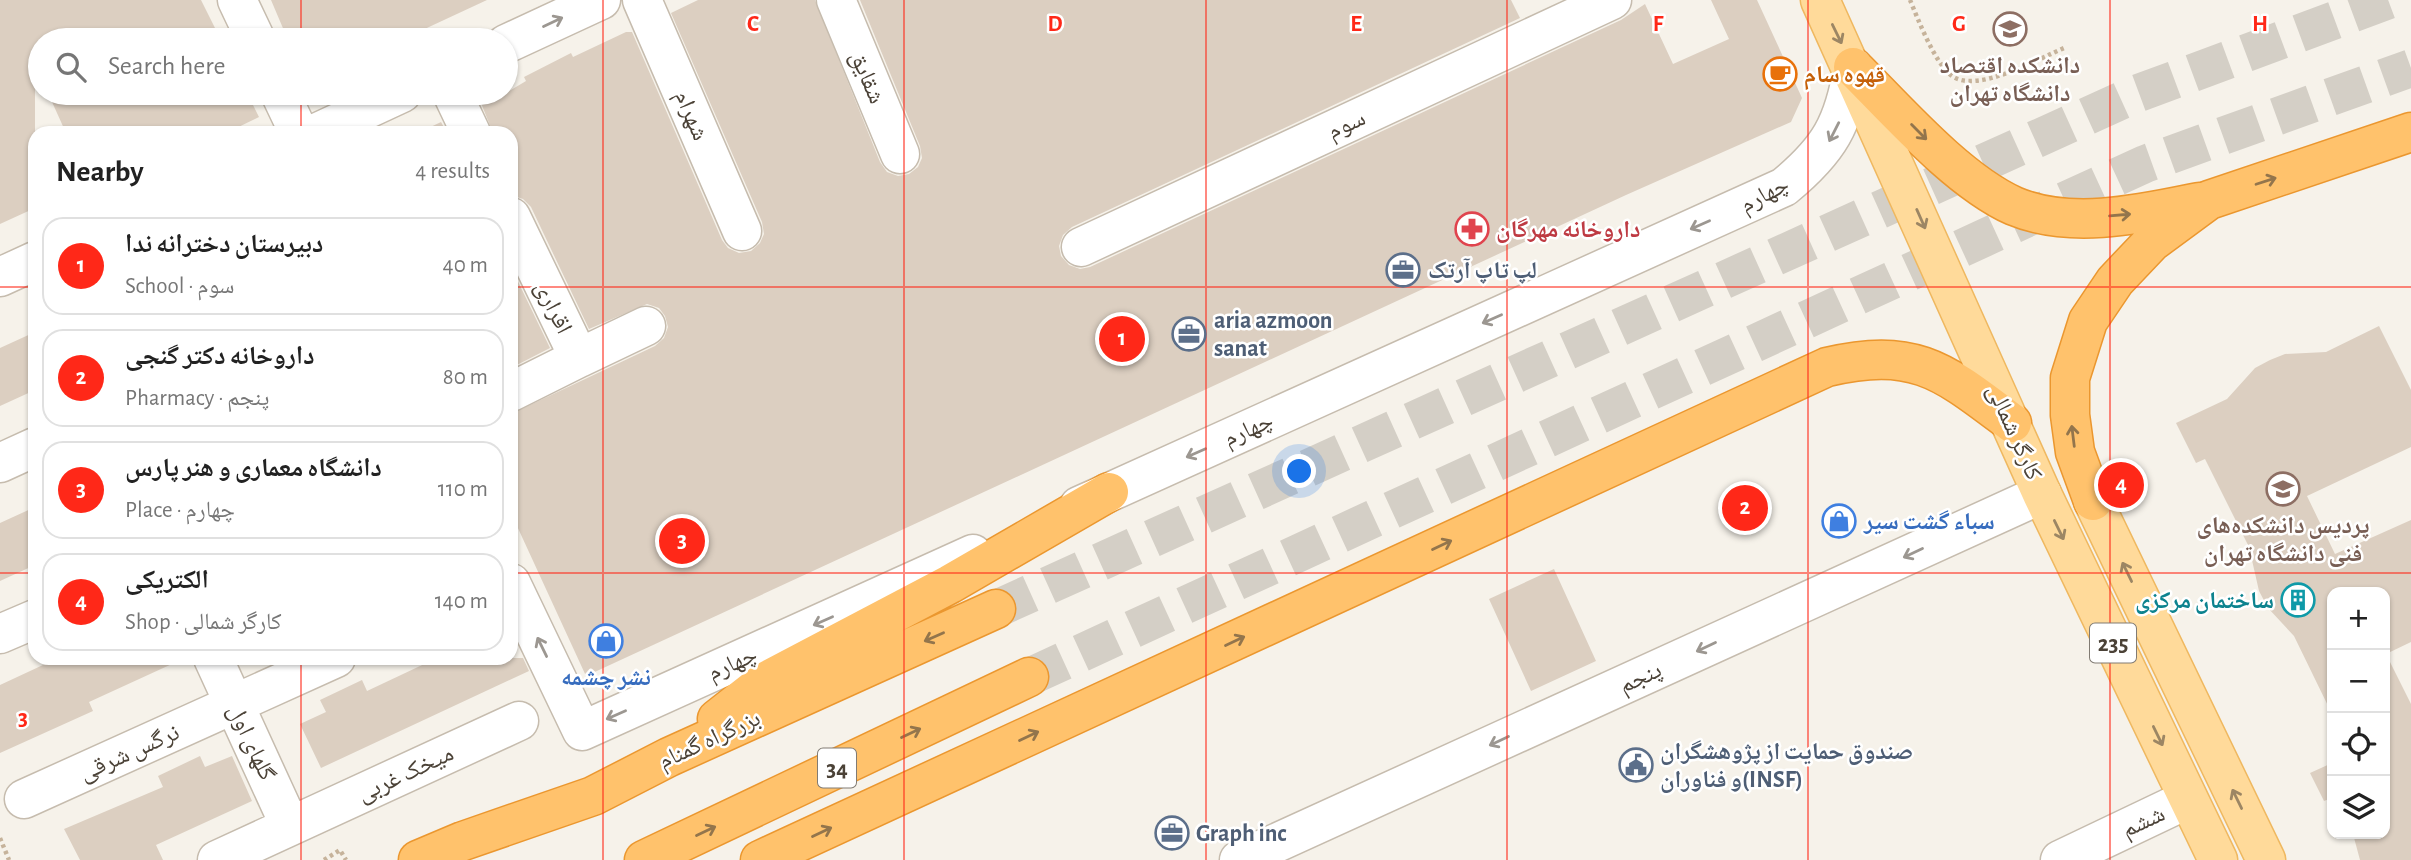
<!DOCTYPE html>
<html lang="en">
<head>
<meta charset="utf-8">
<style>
	body { margin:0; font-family:"Alegreya Sans","Noto Naskh Arabic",sans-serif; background:#f6f6f6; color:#222 }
	.controls { position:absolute; right:21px; bottom:21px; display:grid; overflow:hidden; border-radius:14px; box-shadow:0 2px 5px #0004 }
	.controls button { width:63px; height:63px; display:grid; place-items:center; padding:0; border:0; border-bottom:2px solid #e0e0e0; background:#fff; color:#222; font:35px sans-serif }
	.you { position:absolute; left:1300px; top:472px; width:24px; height:24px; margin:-18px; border:5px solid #fff; border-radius:50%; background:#1a73e8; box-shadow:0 0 0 10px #1a73e833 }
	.badge { display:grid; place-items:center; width:46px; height:46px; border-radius:50%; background:#ff2818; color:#fff; font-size:23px; font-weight:700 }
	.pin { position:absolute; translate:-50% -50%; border:4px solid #fff; box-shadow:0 2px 7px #0006 }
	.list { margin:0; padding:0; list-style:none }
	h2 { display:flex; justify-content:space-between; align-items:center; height:91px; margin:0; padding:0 28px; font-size:30px }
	h2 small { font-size:23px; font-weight:400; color:#767676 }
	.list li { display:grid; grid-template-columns:46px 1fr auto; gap:21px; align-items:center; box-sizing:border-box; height:98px; margin:0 14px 14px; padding:0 14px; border:2px solid #e0e0e0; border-radius:21px }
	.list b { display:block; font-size:26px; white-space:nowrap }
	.list p { margin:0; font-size:23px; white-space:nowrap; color:#767676 }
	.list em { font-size:23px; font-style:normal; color:#767676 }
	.icon { flex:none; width:38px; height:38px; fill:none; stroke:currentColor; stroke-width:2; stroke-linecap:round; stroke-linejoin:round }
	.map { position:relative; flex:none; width:2411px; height:860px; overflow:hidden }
	.search { position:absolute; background:#fff; box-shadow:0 2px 5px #0004; left:28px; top:28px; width:490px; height:77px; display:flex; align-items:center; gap:18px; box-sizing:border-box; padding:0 24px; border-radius:38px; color:#767676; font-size:26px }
	.panel { position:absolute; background:#fff; box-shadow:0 2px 5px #0004; left:28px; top:126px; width:490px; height:539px; border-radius:21px }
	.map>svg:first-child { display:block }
</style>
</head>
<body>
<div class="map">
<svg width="2411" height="860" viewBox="0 0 2411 860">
	<rect width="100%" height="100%" fill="#f6f2ea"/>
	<path fill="#dccfc1" d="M0,0H201L221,40H40V76L35,64V208L0,224Z
		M271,0H487L401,40H288Z
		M698,0H815L880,162L887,172L898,176L909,174L918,167L922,158L920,146L860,0H1511L1520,18L1072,227L1063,235L1059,246L1061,256L1069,265L1080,269L1090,267L1621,20L1645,4L1673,64L1729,39L1711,0H1757L1802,98L1791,122L1626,195L586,676L511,513V414L655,346L664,338L668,327L665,316L659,308L647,304L589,329L531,207L523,199L511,195V133H493L481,103L506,93L526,81L524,77L571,53L573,57L626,32H632L722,240L728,248L739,253L751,251L760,243L764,234L762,222L671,13Z
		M48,93H247L259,117L226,133H66Z
		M441,122L447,133H418Z
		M511,267L550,348L511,368Z
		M2379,326L2411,390V447L2307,496L2335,554L2411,520V642L2386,654L2411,704V860H2360L2353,834H2385V592H2332V714L2294,636L2268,608L2259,591L2249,547L2205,459L2196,463L2176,423L2227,399L2255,368L2270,360L2285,354L2326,352Z
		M35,332V390L0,406V348Z
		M35,507V565L0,581V523Z
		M1554,569L1596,661L1531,691L1489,599Z
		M58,658H185L89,702L93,711L0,753V685Z
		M437,658H523L529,671L321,768L300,724L326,712L320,700L362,680L367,691Z
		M200,756L205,767L232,756L252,801L156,845L163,860H80L64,829L163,787L158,776Z
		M2332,763V798L2324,801L2310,773Z"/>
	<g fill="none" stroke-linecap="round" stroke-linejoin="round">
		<path stroke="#d4cfc6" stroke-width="38" stroke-dasharray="38 19" stroke-linecap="butt" d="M996,609L2136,94L2389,0
			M1029,677L2145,164L2411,68"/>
		<defs>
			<path id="minor" d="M237,0L256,40
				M642,0L742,231
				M836,0L900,154
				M506,44L601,0
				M280,93L299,133
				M452,93L471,133
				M316,133L402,93
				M511,217L579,358L646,326
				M1081,247L1612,0
				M0,277L35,261
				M511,392L579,358
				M0,463L35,447
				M1079,506L1784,187C1829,150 1844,124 1853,67
				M511,583L582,731L973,554
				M0,634L35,619
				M213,658L290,826
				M24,799L336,658
				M217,860L519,721
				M1239,860L2042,494
				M2060,860L2188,799"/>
			<path id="major" d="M1820,0L2042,494L2218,860
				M2093,501L2266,860"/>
			<path id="highway" d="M1853,67C1897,111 1958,181 2014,206C2071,230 2141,214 2199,202
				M2093,501L2075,452L2070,415V378L2088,321L2115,281L2152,242L2209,200L2411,132
				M717,719L764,682L950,584L1109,492
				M418,860L463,841L593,796L669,757L996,609
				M644,860L1029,677
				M760,860L1827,367C1916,346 1944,372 2012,423"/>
		</defs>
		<use href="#minor" stroke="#c6bcae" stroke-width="41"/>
		<use href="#major" stroke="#efb860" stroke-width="41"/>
		<use href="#highway" stroke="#eb972f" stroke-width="41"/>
		<path stroke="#c6b39b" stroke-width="4.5" stroke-dasharray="3.5 3.5" stroke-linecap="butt" d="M1910,0C1918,19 1935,64 1952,76C1977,94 2038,59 2064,48
			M0,838L9,860
			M324,860L340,850L346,860"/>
		<use href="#minor" stroke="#fff" stroke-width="38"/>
		<use href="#major" stroke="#ffda9a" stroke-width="38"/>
		<use href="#highway" stroke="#ffc26c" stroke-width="38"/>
	</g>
	<defs><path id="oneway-shaft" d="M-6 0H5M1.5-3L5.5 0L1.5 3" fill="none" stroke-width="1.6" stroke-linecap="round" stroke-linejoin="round" transform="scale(1.75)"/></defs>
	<g stroke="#9c9791">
		<use href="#oneway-shaft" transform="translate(553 22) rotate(-25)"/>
		<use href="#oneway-shaft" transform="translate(1834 132) rotate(117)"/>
		<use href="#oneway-shaft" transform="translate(1700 225) rotate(156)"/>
		<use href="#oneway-shaft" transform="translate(1492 319) rotate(156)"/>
		<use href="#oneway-shaft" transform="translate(1196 453) rotate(156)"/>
		<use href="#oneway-shaft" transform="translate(1913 553) rotate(155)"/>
		<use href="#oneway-shaft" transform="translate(823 621) rotate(156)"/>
		<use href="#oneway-shaft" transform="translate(542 647) rotate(-116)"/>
		<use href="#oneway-shaft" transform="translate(1706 647) rotate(155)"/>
		<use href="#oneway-shaft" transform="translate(616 715) rotate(156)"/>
		<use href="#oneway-shaft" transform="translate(1499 741) rotate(155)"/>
	</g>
	<g stroke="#9c8664">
		<use href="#oneway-shaft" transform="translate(1837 34) rotate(64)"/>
		<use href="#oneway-shaft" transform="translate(1921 219) rotate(66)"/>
		<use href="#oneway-shaft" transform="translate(2059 530) rotate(64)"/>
		<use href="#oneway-shaft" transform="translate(2127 572) rotate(-116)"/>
		<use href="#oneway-shaft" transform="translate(2158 736) rotate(64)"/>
		<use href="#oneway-shaft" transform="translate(2237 799) rotate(-116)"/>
	</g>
	<g stroke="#93754c">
		<use href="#oneway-shaft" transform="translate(1919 132) rotate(45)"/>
		<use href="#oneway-shaft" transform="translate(2266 181) rotate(-18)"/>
		<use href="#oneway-shaft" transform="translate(2120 215) rotate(-5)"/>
		<use href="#oneway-shaft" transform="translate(2073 436) rotate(-97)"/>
		<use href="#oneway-shaft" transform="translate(1442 545) rotate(-25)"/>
		<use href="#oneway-shaft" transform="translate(934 637) rotate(156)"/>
		<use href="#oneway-shaft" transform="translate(1235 641) rotate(-25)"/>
		<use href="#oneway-shaft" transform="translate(911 733) rotate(-25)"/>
		<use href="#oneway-shaft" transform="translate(1029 736) rotate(-25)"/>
		<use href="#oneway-shaft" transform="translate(706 831) rotate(-25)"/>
		<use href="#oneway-shaft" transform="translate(822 832) rotate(-25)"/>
	</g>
	<path fill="none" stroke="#ff2818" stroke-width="2" stroke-opacity="0.55" d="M301,0V40M603,0V860M904,0V860M1206,0V860M1507,0V860M1808,0V860M2110,0V860M301,93V133M0,287H35M511,287H2411M0,573H35M511,573H2411M301,658V860"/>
	<defs>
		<symbol id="university-ring" viewBox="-11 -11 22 22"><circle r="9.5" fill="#fff" stroke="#8d6e63" stroke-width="1.5"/><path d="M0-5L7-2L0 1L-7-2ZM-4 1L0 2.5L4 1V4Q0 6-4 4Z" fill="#8d6e63"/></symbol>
		<symbol id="cafe-ring" viewBox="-11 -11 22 22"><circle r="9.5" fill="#fff" stroke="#e8710a" stroke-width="1.5"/><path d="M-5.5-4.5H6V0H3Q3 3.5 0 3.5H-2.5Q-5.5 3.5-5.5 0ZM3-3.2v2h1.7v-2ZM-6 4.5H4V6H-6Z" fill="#e8710a"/></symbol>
		<symbol id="pharmacy-ring" viewBox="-11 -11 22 22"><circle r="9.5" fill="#fff" stroke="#e0444e" stroke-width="1.5"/><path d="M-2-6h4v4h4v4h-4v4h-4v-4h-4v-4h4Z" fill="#e0444e"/></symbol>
		<symbol id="office-ring" viewBox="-11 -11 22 22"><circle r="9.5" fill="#fff" stroke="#5c6f8a" stroke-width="1.5"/><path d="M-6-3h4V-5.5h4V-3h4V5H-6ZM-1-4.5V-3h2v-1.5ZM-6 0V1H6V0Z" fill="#5c6f8a"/></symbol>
		<symbol id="shop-ring" viewBox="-11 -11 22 22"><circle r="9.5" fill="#fff" stroke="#3f7fe0" stroke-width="1.5"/><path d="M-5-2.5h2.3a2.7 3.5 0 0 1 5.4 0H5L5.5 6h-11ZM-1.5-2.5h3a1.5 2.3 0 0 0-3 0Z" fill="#3f7fe0"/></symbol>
		<symbol id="building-ring" viewBox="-11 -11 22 22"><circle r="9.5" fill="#fff" stroke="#0f9aa8" stroke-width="1.5"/><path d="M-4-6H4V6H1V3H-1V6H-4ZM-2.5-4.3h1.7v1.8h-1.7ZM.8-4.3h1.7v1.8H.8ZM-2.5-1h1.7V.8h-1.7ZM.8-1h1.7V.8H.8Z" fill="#0f9aa8"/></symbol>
		<symbol id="civic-ring" viewBox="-11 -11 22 22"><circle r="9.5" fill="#fff" stroke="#5c6f8a" stroke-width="1.5"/><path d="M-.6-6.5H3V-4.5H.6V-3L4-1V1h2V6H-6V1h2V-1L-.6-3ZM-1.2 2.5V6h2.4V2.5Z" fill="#5c6f8a"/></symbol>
	</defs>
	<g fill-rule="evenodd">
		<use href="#university-ring" x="1991" y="10" width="38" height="38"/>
		<use href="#cafe-ring" x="1761" y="55" width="38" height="38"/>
		<use href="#pharmacy-ring" x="1453" y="210" width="38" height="38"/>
		<use href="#office-ring" x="1384" y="251" width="38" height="38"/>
		<use href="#office-ring" x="1170" y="315" width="38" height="38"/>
		<use href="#university-ring" x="2264" y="470" width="38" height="38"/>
		<use href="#shop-ring" x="1820" y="502" width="38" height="38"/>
		<use href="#building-ring" x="2279" y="581" width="38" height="38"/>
		<use href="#shop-ring" x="587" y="622" width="38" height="38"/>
		<use href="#civic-ring" x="1617" y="746" width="38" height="38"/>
		<use href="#office-ring" x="1153" y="814" width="38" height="38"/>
	</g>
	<g text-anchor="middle" stroke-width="5" stroke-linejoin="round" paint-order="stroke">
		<g fill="#fff" stroke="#817b73" stroke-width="2">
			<rect x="2090" y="623.5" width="46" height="39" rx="5"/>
			<rect x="818" y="748.5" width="38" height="39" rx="5"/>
		</g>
		<g font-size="23" font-weight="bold" fill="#4b4237">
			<text x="2113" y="651">235</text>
			<text x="837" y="776">34</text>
		</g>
		<g font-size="24" font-weight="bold" fill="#785e54" stroke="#fff">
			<text x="2010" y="73">دانشکده اقتصاد<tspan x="2010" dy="28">دانشگاه تهران</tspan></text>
			<text x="2283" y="533">پردیس دانشکده‌های<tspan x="2283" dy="28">فنی دانشگاه تهران</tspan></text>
		</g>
		<g font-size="24" font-weight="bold" fill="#c56008" stroke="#fff" text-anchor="start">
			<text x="1804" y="82">قهوه سام</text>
		</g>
		<g font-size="24" fill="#4b4237" stroke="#fff">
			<text transform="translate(868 77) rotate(67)" y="8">شقایق</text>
			<text transform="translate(692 115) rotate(67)" y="8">شهرام</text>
			<text transform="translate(1346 124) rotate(-25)" y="8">سوم</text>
			<text transform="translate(1764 194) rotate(-28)" y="8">چهارم</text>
			<text transform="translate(554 307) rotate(64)" y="8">اقراری</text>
			<text transform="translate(1248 429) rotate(-24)" y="8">چهارم</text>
			<text transform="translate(2015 432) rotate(66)" y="8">کارگر شمالی</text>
			<text transform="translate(732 663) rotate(-24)" y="8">چهارم</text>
			<text transform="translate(1640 677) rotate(-25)" y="8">پنجم</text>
			<text transform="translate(709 739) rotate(-25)" y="8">بزرگراه گمنام</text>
			<text transform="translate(252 742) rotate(65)" y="8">گلهای اول</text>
			<text transform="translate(129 752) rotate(-24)" y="8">نرگس شرقی</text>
			<text transform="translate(405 773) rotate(-25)" y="8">میخک غربی</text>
			<text transform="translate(2143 821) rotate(-25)" y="8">ششم</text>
		</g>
		<g font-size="24" font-weight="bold" fill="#be3a42" stroke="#fff" text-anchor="start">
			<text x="1496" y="237">داروخانه مهرگان</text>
		</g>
		<g font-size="24" font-weight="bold" fill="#4e5e75" stroke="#fff" text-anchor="start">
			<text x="1428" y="278">لپ تاپ آرتک</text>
			<text x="1214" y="328">aria azmoon<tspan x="1214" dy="28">sanat</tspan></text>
			<text x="1660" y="759">صندوق حمایت از پژوهشگران<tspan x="1660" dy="28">و فناوران(INSF)</tspan></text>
			<text x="1196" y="841">Graph inc</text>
		</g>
		<g font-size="24" font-weight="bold" fill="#366cbe" stroke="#fff" text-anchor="start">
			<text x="1864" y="529">سباء گشت سیر</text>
			<text x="606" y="685" text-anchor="middle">نشر چشمه</text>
		</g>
		<g font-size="24" font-weight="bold" fill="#0d838f" stroke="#fff" text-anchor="end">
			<text x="2274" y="608">ساختمان مرکزی</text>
		</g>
	</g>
	<g font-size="23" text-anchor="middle" font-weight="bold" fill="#ff2818" stroke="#fff" stroke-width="5" stroke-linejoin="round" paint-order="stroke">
		<text x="753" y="31">C</text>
		<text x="1055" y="31">D</text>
		<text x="1356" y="31">E</text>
		<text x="1658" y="31">F</text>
		<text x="1959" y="31">G</text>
		<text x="2260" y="31">H</text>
		<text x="23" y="725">3</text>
	</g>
</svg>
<div class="controls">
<button>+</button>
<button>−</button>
<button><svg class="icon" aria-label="locate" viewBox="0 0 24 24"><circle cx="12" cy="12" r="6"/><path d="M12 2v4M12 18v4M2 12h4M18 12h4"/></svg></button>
<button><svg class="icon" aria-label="layers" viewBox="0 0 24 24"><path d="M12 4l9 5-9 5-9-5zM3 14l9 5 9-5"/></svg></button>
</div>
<div class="you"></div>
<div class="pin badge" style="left:1122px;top:339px">1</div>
<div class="pin badge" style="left:1745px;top:508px">2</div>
<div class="pin badge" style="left:682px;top:541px">3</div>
<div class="pin badge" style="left:2121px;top:485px">4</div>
<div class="search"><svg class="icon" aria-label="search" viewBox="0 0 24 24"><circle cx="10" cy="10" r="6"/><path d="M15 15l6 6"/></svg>Search here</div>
<section class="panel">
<h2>Nearby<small>4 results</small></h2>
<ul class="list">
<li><span class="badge">1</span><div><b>دبیرستان دخترانه ندا</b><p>School · سوم</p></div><em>40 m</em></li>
<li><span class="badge">2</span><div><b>داروخانه دکتر گنجی</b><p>Pharmacy · پنجم</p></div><em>80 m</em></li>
<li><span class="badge">3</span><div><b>دانشگاه معماری و هنر پارس</b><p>Place · چهارم</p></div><em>110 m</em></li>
<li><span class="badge">4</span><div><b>الکتریکی</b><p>Shop · کارگر شمالی</p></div><em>140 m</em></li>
</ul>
</section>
</div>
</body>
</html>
